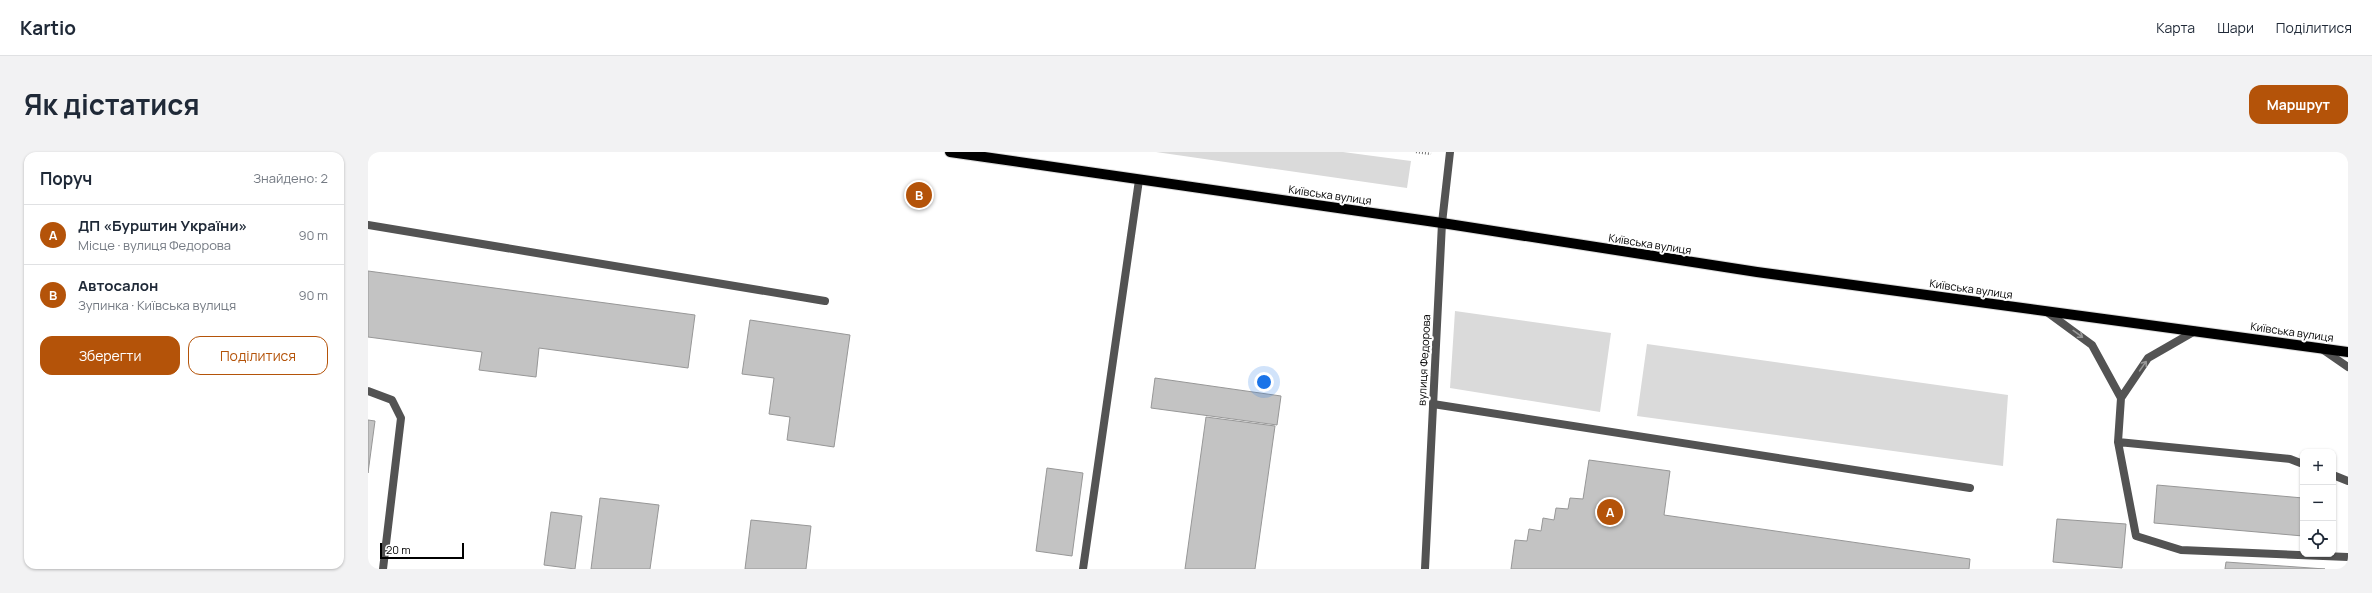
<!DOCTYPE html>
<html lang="uk">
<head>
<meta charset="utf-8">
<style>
	body { margin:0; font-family:Manrope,sans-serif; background:#f2f2f3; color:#1f2937 }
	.controls { position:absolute; right:12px; bottom:12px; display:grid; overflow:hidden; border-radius:8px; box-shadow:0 1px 3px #0004 }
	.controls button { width:36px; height:36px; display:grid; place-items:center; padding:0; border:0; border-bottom:1px solid #e0e1e3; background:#fff; color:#1f2937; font:20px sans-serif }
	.scale { position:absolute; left:12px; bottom:10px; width:84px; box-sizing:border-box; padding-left:4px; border:2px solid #000; border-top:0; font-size:11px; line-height:14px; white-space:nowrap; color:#000; -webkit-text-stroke:3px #fff; paint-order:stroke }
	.you { position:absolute; left:896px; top:230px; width:14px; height:14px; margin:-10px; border:3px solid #fff; border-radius:50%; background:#1a73e8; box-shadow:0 0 0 6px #1a73e833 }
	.badge { display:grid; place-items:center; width:26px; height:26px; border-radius:50%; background:#b45309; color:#fff; font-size:13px; font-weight:700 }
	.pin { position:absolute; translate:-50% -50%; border:2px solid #fff; box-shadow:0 1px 4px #0006 }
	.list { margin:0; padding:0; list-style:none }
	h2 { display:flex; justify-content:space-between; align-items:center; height:52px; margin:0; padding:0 16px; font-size:17px }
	h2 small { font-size:13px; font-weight:400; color:#747a83 }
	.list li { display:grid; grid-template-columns:26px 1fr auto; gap:12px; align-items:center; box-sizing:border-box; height:60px; padding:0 16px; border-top:1px solid #e0e1e3 }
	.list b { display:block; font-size:15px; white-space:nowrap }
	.list p { margin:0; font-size:13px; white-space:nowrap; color:#747a83 }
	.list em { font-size:13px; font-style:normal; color:#747a83 }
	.actions { display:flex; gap:8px; padding:12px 16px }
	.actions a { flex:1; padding:9px 0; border:1px solid #b45309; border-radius:12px; text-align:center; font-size:14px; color:#b45309 }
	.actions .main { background:#b45309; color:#fff }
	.icon { flex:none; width:22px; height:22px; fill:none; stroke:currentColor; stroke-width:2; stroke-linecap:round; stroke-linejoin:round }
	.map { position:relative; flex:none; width:1980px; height:417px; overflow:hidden; border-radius:12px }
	header { display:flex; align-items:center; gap:24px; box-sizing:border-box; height:56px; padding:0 20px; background:#fff; border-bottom:1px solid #e0e1e3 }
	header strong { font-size:19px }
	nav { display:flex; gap:22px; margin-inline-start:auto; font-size:14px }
	.intro { display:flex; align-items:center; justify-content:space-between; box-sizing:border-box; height:96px; padding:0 24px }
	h1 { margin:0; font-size:28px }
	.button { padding:10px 18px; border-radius:12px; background:#b45309; color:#fff; font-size:14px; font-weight:700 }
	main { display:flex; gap:24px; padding:0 24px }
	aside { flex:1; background:#fff; border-radius:12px; box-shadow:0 1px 3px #0004 }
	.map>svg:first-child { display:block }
</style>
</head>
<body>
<header>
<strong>Kartio</strong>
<nav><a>Карта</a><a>Шари</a><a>Поділитися</a></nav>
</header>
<div class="intro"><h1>Як дістатися</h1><a class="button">Маршрут</a></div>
<main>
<aside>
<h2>Поруч<small>Знайдено: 2</small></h2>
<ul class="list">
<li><span class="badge">A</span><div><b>ДП «Бурштин України»</b><p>Місце · вулиця Федорова</p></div><em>90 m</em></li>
<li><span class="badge">B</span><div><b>Автосалон</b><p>Зупинка · Київська вулиця</p></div><em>90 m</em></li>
</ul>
<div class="actions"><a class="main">Зберегти</a><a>Поділитися</a></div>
</aside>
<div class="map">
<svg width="1980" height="417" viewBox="0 0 1980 417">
	<rect width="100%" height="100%" fill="#fff"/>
	<path fill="#dadada" d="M788,0H975L1043,9L1039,36Z
		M1087,159L1243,181L1232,260L1082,236Z
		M1279,192L1640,243L1635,314L1269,264Z"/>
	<path fill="#c3c3c3" stroke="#979797" d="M0,119L327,163L320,216L171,196L168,225L111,218L114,200L0,185Z
		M382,168L482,183L466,295L419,288L422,265L401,262L406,226L374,222Z
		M787,226L913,244L909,273L783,256Z
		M838,265L907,274L887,417H817Z
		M0,268L7,269L0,321Z
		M1221,308L1302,319L1296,363L1602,407L1601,417H1143L1147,388L1159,389L1161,377L1173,379L1175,366L1186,368L1188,356L1200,357L1202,346L1215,347Z
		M679,316L715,321L704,404L668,399Z
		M1789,333L1935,346V384L1786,371Z
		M232,346L291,353L282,417H223Z
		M1965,348H1967L1965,368Z
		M183,360L214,364L207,417L176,413Z
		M1689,367L1758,372L1754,416L1685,410Z
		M383,368L443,374L438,417H377Z
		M1858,410L1957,417H1857Z"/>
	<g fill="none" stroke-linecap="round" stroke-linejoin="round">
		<defs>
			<path id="primary" d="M582,0L1074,71L1389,120L1980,200"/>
		</defs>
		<use href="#primary" stroke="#dbdbdb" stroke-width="12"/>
		<path stroke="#757575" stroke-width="2.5" stroke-dasharray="1 2" stroke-linecap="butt" d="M1048,0L1063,2"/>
		<path stroke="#535353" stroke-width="8" d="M0,73L457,149
			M1679,160L1724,193L1753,246
			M1827,179L1780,206L1753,246L1750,290L1768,384L1813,398L1980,405
			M1954,197L1980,215
			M0,239L24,248L33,266L15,417
			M1065,252L1602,336
			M1750,290L1922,307L1935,312
			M1965,323L1980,329
			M715,417L771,28"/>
		<path stroke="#535353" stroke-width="8" d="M1057,417L1074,71L1082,0"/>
		<use href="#primary" stroke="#000" stroke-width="10"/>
	</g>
	<defs><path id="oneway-shaft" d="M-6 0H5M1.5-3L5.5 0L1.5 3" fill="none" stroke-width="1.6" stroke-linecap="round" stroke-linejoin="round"/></defs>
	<g stroke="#989898">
		<use href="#oneway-shaft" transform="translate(1710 182) rotate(36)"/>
		<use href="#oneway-shaft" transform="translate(1775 214) rotate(-55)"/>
	</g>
	<g text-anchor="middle" stroke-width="4" stroke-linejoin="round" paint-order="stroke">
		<g font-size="11" fill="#000" stroke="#fff">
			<text transform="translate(962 43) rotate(8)" y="4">Київська вулиця</text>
			<text transform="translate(1282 92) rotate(9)" y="4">Київська вулиця</text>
			<text transform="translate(1603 137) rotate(8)" y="4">Київська вулиця</text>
			<text transform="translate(1924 180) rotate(8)" y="4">Київська вулиця</text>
			<text transform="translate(1056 208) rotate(-87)" y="4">вулиця Федорова</text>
		</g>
	</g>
</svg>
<div class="controls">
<button>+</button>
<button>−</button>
<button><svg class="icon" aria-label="locate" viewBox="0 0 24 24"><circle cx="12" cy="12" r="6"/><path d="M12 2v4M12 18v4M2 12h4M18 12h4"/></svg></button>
</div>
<div class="scale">20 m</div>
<div class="you"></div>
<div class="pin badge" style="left:1242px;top:360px">A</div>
<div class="pin badge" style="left:551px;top:43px">B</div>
</div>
</main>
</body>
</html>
